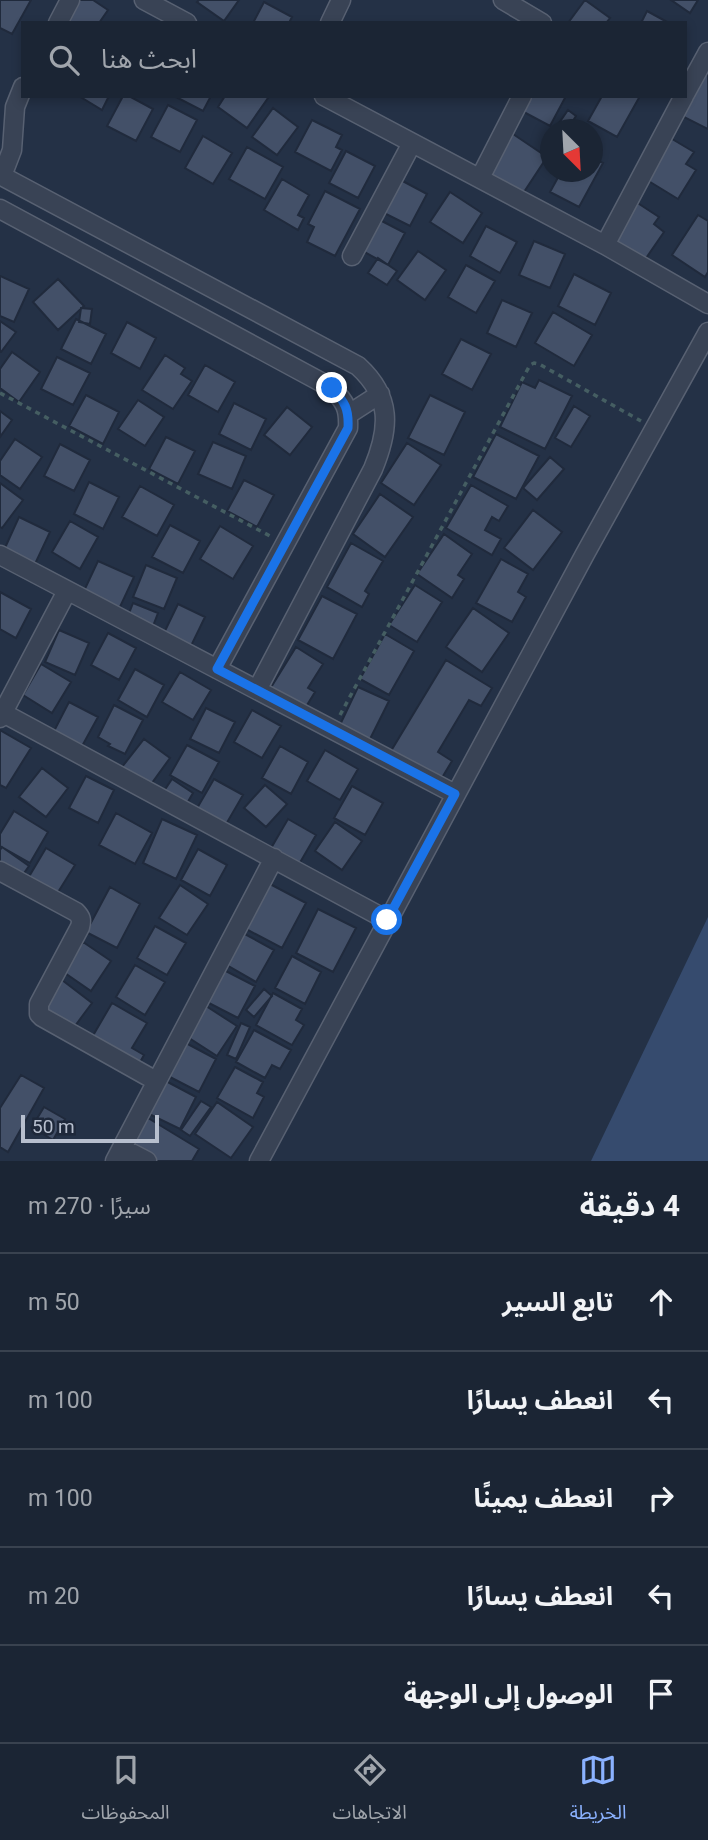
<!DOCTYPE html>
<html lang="ar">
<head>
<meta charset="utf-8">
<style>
	body { margin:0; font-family:Roboto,"Noto Sans Arabic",sans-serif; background:#242d3c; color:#f1f3f6; direction:rtl }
	.compass { position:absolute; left:540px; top:119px; width:63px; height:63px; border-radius:50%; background:#1b2534; box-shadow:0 4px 10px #0003; rotate:156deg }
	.scale { position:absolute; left:21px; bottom:18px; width:138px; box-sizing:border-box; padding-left:7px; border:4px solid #b7bfce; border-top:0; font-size:19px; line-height:24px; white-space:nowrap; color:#b7bfce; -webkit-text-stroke:5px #1e283a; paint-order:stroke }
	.stop { position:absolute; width:21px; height:21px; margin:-16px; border:5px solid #1a73e8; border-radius:50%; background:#fff }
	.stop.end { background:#1a73e8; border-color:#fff; box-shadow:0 2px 7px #0008 }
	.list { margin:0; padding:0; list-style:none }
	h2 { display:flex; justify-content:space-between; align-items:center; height:91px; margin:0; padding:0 28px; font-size:30px }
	h2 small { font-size:23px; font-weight:400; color:#a0a5ac }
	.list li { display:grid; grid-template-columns:46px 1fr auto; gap:21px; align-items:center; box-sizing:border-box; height:98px; padding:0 28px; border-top:2px solid #39424f }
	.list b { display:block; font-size:26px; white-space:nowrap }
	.list em { font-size:23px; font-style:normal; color:#a0a5ac }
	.icon { flex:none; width:38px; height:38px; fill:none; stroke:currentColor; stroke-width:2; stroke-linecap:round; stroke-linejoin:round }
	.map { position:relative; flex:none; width:708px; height:1161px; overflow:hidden; direction:ltr }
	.search { position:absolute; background:#1b2534; box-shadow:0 4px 10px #0003; left:21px; right:21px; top:21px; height:77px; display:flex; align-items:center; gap:18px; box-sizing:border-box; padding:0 24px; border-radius:0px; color:#a0a5ac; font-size:26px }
	.sheet { height:581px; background:#1b2534 }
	nav { display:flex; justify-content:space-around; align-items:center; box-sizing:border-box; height:98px; border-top:2px solid #39424f; background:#1b2534; font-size:19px; color:#a0a5ac }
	nav a { display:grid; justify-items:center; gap:4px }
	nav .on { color:#8bb2ff }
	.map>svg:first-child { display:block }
</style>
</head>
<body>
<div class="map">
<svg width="708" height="1161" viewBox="0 0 708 1161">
	<rect width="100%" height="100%" fill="#243146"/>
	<path fill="#364b6e" d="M708,917V1161H591Z"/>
	<path fill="#435068" stroke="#202a3c" stroke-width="2" d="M0,0H31L12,34L0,28Z
		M75,0H93L108,10L99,23H63Z
		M199,0H239L224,21L197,2Z
		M585,0L610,18L606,23H568Z
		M671,0H698L690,13Z
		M264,2L292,17L289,23H253Z
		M647,11L669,23H641Z
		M699,71L708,75V129L678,114Z
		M79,96H109L102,110Z
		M123,96H129L153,109L136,141L107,126Z
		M174,96H211L203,111Z
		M225,96H265L268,98L247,128L218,107Z
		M528,96H566L550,126L520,110Z
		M602,96H640L617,137L588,121Z
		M168,105L197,120L180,152L151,137Z
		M273,108L298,127L277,155L252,137Z
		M568,110L576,116L567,130H562L557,126Z
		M312,120L342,135L336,147L342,150L331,171L295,152Z
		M510,132L547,157L520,198L482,173Z
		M203,136L232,153L213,184L185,168Z
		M667,136L694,152L686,164L696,170L678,199L642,177Z
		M247,147L283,167L265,199L229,179Z
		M346,151L375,166L358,198L329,183Z
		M592,158L603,163L579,207L550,192L561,172H592Z
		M397,178L427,194L410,226L380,211Z
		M282,179L309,195L298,215L304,218L298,230L264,210Z
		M325,191L360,209L335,256L307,242L314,227L308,224Z
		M450,192L482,213L463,243L430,222Z
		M633,200L659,217L654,224L664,232L642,264L606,240Z
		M698,215L708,221V272L705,277L672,255Z
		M376,218L405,233L388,265L359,249Z
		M486,226L517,242L500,273L470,256Z
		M534,241L565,254L550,288L519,275Z
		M418,251L446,270L425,300L397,280Z
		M378,258L397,271L387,285L368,273Z
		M466,265L495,281L476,313L448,297Z
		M574,274L611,293L595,325L558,306Z
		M0,276L29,289L14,322L0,316Z
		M58,279L84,306L58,330L33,302Z
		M502,300L532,313L516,347L487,333Z
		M81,308L92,309L90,324L79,322Z
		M553,312L592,335L574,366L535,343Z
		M76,319L106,334L91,364L61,349Z
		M0,321L16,332L1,352H0Z
		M127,322L156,338L140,369L111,353Z
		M461,339L491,354L472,390L442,374Z
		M12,352L40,372L19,402L0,388V369Z
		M165,355L185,368L181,374L192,381L173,409L142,390Z
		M57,357L90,373L73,405L41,389Z
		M205,365L235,382L218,412L188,395Z
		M539,380L572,396L545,449L500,427L522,382L535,388Z
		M86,395L119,412L103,444L69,426Z
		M430,395L465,412L444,455L408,438Z
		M138,400L164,417L145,446L118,429Z
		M234,403L266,419L251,450L219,434Z
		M574,406L590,416L571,447L555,438Z
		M287,407L312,427L290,455L264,435Z
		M0,411L12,420L0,437Z
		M496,434L539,456L516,499L473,477Z
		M166,437L195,451L178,484L149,469Z
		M15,439L42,457L20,489L0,475V461Z
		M213,442L246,456L232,489L198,474Z
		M407,443L441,465L414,505L381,483Z
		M60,444L90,460L74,491L44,476Z
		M550,457L564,469L537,500L523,488Z
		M244,480L274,495L257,527L227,511Z
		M89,482L119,497L103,529L74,514Z
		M0,483L23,500L2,528L0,527Z
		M471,485L508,506L499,521L492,517L485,530L501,539L492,555L446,528Z
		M140,486L174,505L157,536L122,517Z
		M380,494L413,517L385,557L353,534Z
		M533,510L562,532L533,570L504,548Z
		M19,517L50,532L35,564L4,550Z
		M70,521L98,537L80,569L52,552Z
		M170,525L200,541L183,573L152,557Z
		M220,526L253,546L233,579L200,559Z
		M444,534L472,554L458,575L464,579L452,598L417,574Z
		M351,543L383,561L365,591L369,594L362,607L327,587Z
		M501,559L528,574L518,592L526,597L512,622L476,603Z
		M98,561L134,577L119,609L83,593Z
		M146,565L177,578L164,609L133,597Z
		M415,585L442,602L417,642L389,625Z
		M0,592L31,609L16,638L0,629Z
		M322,596L357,614L333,659L298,640Z
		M133,603L158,613L153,626L128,616Z
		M178,604L205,617L190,648L163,635Z
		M473,608L509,633L482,672L446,647Z
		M59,630L89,643L75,675L45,662Z
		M108,633L136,648L119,680L91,665Z
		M385,634L414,651L389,695L360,679Z
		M296,647L323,664L308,688L315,692L304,710L270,689Z
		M446,660L492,688L481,706L469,700L438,752L452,761L440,781L391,751Z
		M41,664L71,682L52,713L23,695Z
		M135,669L164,685L147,717L118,700Z
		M180,672L211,690L193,720L162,702Z
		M358,687L389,701L368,743L338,729Z
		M69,702L98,717L81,748L53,733Z
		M114,705L143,720L125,754L108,746L110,744L98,737Z
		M206,708L235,722L219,753L190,739Z
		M252,710L281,726L262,758L234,742Z
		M0,730L31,748L6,788L0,785Z
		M144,739L170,758L149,787L122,767Z
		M187,745L219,762L202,793L170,775Z
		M280,746L308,762L291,794L262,778Z
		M325,750L358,769L340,800L307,781Z
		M42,768L68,788L46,817L19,797Z
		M86,776L114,790L98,823L69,808Z
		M172,779L193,793L186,805L164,791Z
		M214,779L243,795L225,826L196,810Z
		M265,785L287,804L266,827L244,808Z
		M352,786L383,803L365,835L334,818Z
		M14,811L48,832L30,863L0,846V834Z
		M116,813L152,833L135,864L99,845Z
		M162,819L197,835L176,879L143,863Z
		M288,819L316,835L298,866L270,850Z
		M335,822L362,841L342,870L315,851Z
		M2,847L29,866L22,876L0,861V850Z
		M46,848L75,865L55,897L27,880Z
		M198,849L227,865L210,896L181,880Z
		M270,884L306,903L282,948L246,929Z
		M180,885L208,904L187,935L159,918Z
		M110,887L140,904L117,948L86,932Z
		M318,909L356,928L333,972L296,953Z
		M155,926L186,943L167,975L137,958Z
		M243,933L274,950L256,982L225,964Z
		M83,942L111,961L91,991L62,971Z
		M292,956L321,972L305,1004L275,988Z
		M135,965L165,982L145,1015L116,997Z
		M220,968L255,986L238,1018L203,1000Z
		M62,980L92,1003L72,1030L42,1008Z
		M264,989L272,996L254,1017L246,1010Z
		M273,993L302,1009L296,1020L304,1025L292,1045L256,1025Z
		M112,1003L147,1023L132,1048L144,1055L138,1066L91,1039Z
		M206,1006L237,1026L217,1056L186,1036Z
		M241,1023L250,1027L236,1059L227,1055Z
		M254,1030L291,1050L280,1069L272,1065L265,1078L236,1062Z
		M184,1042L216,1059L199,1092L166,1075Z
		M235,1067L263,1082L257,1093L264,1097L253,1118L217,1098Z
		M21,1075L44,1088L8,1152L0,1147V1108Z
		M162,1079L196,1097L180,1129L145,1112Z
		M201,1101L211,1107L190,1136L181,1130Z
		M217,1102L253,1127L231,1158L195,1134Z
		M44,1107L65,1119L53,1140L32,1127Z
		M148,1118L199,1149L192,1161H155L130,1146Z"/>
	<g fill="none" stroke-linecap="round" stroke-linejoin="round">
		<defs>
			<path id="minor" d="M144,0L187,23
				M503,0L542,23
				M58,23L70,0
				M330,23L341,0
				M685,94L708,52
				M324,96L605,245L708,304
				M0,175L358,366C392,397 390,428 373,469L257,690
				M2,176L12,150L15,107L23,87
				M480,178L522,96
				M0,209L332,388C345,402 349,408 348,428L217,669
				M605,245L684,96
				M352,256L412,143
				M349,414L380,394
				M0,555L455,794
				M3,713L387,920
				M0,718L67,591
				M0,871L76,912C81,917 82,920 80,927L39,1004V1014L42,1017L156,1081
				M122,1148L147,1161
				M115,1161L274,858
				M259,1161L585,554L708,332"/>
		</defs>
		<use href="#minor" stroke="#586172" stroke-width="21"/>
		<path stroke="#455e62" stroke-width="3.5" stroke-dasharray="5 5" stroke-linecap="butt" d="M0,393L270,536
			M340,715L530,365L534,363L539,364L641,421"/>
		<use href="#minor" stroke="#394355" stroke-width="18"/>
	</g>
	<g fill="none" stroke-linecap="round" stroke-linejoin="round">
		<path stroke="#1a73e8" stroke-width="9" d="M332,388C345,402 349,409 348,428L217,669L455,794L387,920"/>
	</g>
</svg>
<svg class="compass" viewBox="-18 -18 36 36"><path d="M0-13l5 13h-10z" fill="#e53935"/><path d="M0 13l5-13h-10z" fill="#a0a5ac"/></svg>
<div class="scale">50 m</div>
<div class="stop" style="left:387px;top:920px"></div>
<div class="stop end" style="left:332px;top:388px"></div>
<div class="search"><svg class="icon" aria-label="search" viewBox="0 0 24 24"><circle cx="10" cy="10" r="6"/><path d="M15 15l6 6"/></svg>ابحث هنا</div>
</div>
<section class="sheet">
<h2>4 دقيقة<small>سيرًا · 270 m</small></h2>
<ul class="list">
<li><svg class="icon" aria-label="ahead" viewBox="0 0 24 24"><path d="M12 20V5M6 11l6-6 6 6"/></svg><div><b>تابع السير</b></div><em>50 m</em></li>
<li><svg class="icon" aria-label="left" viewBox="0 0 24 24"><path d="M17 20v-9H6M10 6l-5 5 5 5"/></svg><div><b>انعطف يسارًا</b></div><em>100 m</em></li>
<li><svg class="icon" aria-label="right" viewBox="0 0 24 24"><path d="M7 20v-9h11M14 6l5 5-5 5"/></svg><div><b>انعطف يمينًا</b></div><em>100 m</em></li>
<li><svg class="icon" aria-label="left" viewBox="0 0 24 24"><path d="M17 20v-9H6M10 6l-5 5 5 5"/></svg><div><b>انعطف يسارًا</b></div><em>20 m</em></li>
<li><svg class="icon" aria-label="arrive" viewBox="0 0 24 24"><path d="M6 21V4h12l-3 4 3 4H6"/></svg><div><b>الوصول إلى الوجهة</b></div></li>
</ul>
</section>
<nav>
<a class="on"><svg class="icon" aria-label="map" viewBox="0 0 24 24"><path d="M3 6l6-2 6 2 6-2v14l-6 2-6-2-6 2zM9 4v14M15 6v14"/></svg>الخريطة</a>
<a><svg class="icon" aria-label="directions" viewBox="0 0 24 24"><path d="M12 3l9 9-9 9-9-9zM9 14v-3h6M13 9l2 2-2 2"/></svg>الاتجاهات</a>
<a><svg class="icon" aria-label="saved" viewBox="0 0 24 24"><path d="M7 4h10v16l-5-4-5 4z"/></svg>المحفوظات</a>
</nav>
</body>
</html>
